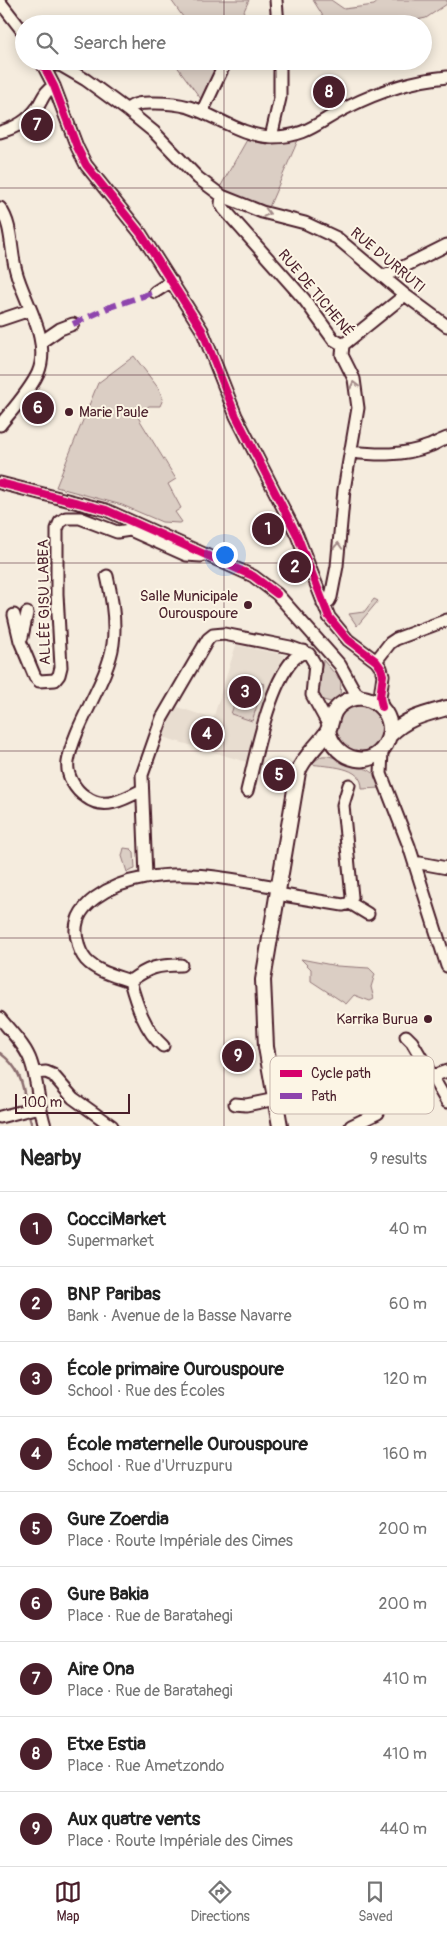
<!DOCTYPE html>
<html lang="en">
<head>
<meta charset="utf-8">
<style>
	body { margin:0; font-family:Pangolin,sans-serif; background:#f6f6f6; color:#222 }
	.scale { position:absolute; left:15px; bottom:12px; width:115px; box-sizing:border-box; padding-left:5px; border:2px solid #4a1f2b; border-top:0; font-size:14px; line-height:18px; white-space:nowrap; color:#4a1f2b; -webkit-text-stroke:4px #fcf5e5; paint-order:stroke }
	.you { position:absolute; left:224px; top:554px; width:18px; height:18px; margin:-12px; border:4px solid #fff; border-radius:50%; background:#1a73e8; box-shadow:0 0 0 8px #1a73e833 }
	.badge { display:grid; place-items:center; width:32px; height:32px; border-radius:50%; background:#4a1f2b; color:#fff; font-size:16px; font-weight:700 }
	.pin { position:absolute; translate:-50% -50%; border:2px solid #fff; box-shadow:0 1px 5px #0006 }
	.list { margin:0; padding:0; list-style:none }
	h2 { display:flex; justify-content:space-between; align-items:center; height:65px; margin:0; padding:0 20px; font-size:21px }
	h2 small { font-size:16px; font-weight:400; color:#767676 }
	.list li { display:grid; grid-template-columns:32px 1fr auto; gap:15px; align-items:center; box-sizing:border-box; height:75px; padding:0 20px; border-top:1px solid #e0e0e0 }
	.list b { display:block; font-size:19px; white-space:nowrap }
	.list p { margin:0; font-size:16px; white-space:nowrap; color:#767676 }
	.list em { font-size:16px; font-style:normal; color:#767676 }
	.icon { flex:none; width:28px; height:28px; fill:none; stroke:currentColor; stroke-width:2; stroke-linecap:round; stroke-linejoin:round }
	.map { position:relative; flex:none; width:447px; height:1126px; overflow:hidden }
	.search { position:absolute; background:#fff; box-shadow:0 2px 12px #0003; left:15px; right:15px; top:15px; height:55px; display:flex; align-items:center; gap:12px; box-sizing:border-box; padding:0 18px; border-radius:28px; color:#767676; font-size:19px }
	.sheet { height:740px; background:#fff }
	nav { display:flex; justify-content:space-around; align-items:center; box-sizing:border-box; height:70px; border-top:1px solid #e0e0e0; background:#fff; font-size:14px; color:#767676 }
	nav a { display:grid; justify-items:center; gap:2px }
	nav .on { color:#4a1f2b }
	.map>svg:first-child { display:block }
</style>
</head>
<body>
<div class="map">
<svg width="447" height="1126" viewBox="0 0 447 1126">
	<rect width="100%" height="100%" fill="#f5ecde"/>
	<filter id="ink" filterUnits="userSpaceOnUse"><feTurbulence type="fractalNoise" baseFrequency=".02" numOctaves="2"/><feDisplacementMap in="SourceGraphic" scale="10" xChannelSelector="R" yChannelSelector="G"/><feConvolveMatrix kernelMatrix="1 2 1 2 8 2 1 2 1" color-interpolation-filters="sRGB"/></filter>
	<g filter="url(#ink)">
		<path fill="#e8ddd0" d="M236,645L285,655L279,665L256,733L250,763L159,736L172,705L213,719Z"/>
		<path fill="#dbcec4" stroke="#927678" d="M171,0H249L238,24H188Z
			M313,0H331L344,9L374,5L380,0H447V4L426,18L397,24H328Z
			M173,61H220L201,99Z
			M248,138L271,144L298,140L269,207L262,206L219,189Z
			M134,356L159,389L163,399L160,406H149L136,414L176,479L168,484L181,508L175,512L182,522L179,523L162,522L122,505L56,487L98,383Z
			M374,599L378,601L357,626L349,614L364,612Z
			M323,660L341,681L340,696L331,702L323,700L318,692Z
			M243,677L264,684L252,721L231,714Z
			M359,702L379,710L385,731C374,751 372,754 348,752L334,736L337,715Z
			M322,756C333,755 338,760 348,764C366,770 374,766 381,788L362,789C363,765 328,767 310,764Z
			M124,848L131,849L134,852L135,869L127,872L122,856Z
			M301,959L337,966L369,968L375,974L371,987L374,999L370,1001L354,995L346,1004L311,981V969Z"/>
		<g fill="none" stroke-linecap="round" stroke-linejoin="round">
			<path stroke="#8c6e70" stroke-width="2.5" d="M0,1053C19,1067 23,1082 26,1105
				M29,1116L32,1126"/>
			<defs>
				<path id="minor" d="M276,0L278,24
					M0,2L24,33
					M244,24V23
					M41,61L54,86L77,147L86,165L141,234L202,330L236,416L297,535L329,617L348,640L376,661L381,668L383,675L380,697L382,707
					M44,66L49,63L62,66L86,80L127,110L154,132L198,178L222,196L221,204L224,209L304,299L333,339L343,345L342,355L354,379L358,408L344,490L337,566L331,597L329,601L323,604
					M127,110C134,102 145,103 155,103C167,103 178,104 189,107C217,116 241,136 272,137C308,137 319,121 348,107C378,92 414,80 447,77
					M202,112L226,61
					M0,132C15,128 28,121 37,108C43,99 44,91 54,86
					M271,137L280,98V61
					M222,196L262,212L305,223L337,238L405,295L447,326
					M0,208C13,226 10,250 16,271C24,302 52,340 38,373C29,392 13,409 0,425
					M385,276L447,245
					M155,292L172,281
					M0,320L30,310
					M41,342L60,329L73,324
					M343,345L405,295
					M352,452C378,455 403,456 429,446C435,444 441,440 447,438
					M0,483L106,510L253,576L277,594L340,665L355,692L362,698
					M107,576C112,597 116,622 113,644C108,681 74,724 68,762C66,775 75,790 86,797C104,811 125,799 142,790
					M14,615L20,641L35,677L39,681L55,680L59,675L61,667L57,594V529L60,522L66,518H80L117,532L130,530L186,555L201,556
					M22,637L27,613
					M376,661L390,643L396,639L447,620
					M382,750L381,774L409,846L447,966
					M247,791C256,755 268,689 292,661C295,657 300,655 304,651
					M415,864L420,863L447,868
					M146,877L142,775L162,718L208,639L213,635L224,634L290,647L309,654L315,664L312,695L328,724
					M277,894L343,905L350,903L352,897L343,805L349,785
					M350,903L368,914
					M130,981C149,967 158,965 181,965
					M0,1018C10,1031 26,1046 31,1062C38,1082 38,1105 45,1126
					M406,1036L412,1042L447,1102
					M163,1046C145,1031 136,1003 130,981C116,976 97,972 86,960C82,955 79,949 78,943C65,904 115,883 145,878C190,869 234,880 278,887
					M34,1073L46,1072L53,1075L73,1098L112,1126
					M433,1076L447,1071
					M235,1104L246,1105L276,1099
					M0,1117L39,1107
					M351,1126L378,1113"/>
				<path id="major" d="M390,735C406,718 425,714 447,708
					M280,1126L266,1047L263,980L298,772C304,756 318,746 327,732C334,721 329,712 343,703C367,686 398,713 388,739C376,772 334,762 328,730"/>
			</defs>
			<use href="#minor" stroke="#4a1f2b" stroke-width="15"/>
			<use href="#major" stroke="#4a1f2b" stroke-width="18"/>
			<use href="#minor" stroke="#fcf5e5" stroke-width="11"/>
			<use href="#major" stroke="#fcf5e5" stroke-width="14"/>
			<path stroke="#8e44ad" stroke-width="6" stroke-dasharray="12 6" stroke-linecap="butt" d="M73,324L110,307L155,292"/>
			<defs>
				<path id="cycleway" d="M41,61L54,86L77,147L86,165L141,234L202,330L236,416L297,535L329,617L348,640L376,661L381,668L383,675L380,697L382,707
					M0,483L106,510L253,576L277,594"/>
			</defs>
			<use href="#cycleway" stroke="#fcf5e5" stroke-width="11"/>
			<use href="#cycleway" stroke="#d6006c" stroke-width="8"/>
		</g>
		<defs><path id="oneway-chevron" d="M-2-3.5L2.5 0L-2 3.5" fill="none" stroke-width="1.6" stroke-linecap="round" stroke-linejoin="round" transform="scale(1.25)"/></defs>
		<g stroke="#a38a88">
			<use href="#oneway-chevron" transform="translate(267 213) rotate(14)"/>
			<use href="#oneway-chevron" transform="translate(354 385) rotate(-104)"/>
			<use href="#oneway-chevron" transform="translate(338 546) rotate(-87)"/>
		</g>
	</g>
	<path fill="none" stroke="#4a1f2b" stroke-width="1" stroke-opacity="0.55" d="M224,0V24M224,61V1126M0,188H447M0,375H447M0,563H447M0,751H447M0,938H447"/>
	<g fill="#4a1f2b" stroke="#fcf5e5" stroke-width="2">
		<circle cx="69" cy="412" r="5"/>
		<circle cx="248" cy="605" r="5"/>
		<circle cx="428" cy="1019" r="5"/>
	</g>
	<g text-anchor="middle" stroke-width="4" stroke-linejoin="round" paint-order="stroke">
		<g font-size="15" fill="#4a1f2b" stroke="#fcf5e5">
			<text transform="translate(388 260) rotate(40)" y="5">RUE D'URRUTI</text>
			<text transform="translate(316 293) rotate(50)" y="5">RUE DE TICHENÉ</text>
			<text transform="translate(44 602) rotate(-91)" y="5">ALLÉE GISU LABEA</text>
		</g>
		<g font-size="15" fill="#4a1f2b" stroke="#fcf5e5" text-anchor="end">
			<text x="79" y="417" text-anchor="start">Marie Paule</text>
			<text x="238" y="601">Salle Municipale<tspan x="238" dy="17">Ourouspoure</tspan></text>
			<text x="418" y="1024">Karrika Burua</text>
		</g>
	</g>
	<rect x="270" y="1056" width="164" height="58" rx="8" fill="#fcf5e5" stroke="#c7b5ad" stroke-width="1"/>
	<rect x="280" y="1070" width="22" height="7" fill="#d6006c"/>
	<rect x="280" y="1093" width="22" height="6" fill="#8e44ad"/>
	<g font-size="14" fill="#4a1f2b">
		<text x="311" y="1078">Cycle path</text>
		<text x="311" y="1101">Path</text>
	</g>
</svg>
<div class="scale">100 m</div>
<div class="you"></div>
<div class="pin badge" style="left:268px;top:529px">1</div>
<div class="pin badge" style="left:295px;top:567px">2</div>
<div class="pin badge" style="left:245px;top:692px">3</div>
<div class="pin badge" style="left:207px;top:734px">4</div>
<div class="pin badge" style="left:279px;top:775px">5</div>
<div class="pin badge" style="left:38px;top:408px">6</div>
<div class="pin badge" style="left:37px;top:125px">7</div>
<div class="pin badge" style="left:329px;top:92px">8</div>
<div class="pin badge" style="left:238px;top:1056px">9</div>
<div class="search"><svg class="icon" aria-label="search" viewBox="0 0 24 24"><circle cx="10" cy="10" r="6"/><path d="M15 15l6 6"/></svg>Search here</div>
</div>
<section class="sheet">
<h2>Nearby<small>9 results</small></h2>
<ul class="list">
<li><span class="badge">1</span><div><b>CocciMarket</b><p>Supermarket</p></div><em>40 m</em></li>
<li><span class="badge">2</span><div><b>BNP Paribas</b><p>Bank · Avenue de la Basse Navarre</p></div><em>60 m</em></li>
<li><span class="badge">3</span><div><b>École primaire Ourouspoure</b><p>School · Rue des Écoles</p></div><em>120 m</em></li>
<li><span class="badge">4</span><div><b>École maternelle Ourouspoure</b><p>School · Rue d'Urruzpuru</p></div><em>160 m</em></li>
<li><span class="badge">5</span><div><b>Gure Zoerdia</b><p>Place · Route Impériale des Cimes</p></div><em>200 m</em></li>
<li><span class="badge">6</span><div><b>Gure Bakia</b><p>Place · Rue de Baratahegi</p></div><em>200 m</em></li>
<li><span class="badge">7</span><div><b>Aire Ona</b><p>Place · Rue de Baratahegi</p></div><em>410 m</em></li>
<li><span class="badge">8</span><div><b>Etxe Estia</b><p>Place · Rue Ametzondo</p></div><em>410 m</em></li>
<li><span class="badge">9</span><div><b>Aux quatre vents</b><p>Place · Route Impériale des Cimes</p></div><em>440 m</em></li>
</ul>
</section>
<nav>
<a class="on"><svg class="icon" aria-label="map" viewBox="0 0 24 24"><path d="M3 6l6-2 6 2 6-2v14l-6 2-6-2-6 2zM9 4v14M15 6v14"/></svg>Map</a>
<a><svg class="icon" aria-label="directions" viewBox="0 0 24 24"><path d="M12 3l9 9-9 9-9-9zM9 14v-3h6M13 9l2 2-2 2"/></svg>Directions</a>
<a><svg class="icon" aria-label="saved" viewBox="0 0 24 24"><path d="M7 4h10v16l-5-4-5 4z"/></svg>Saved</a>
</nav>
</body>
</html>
